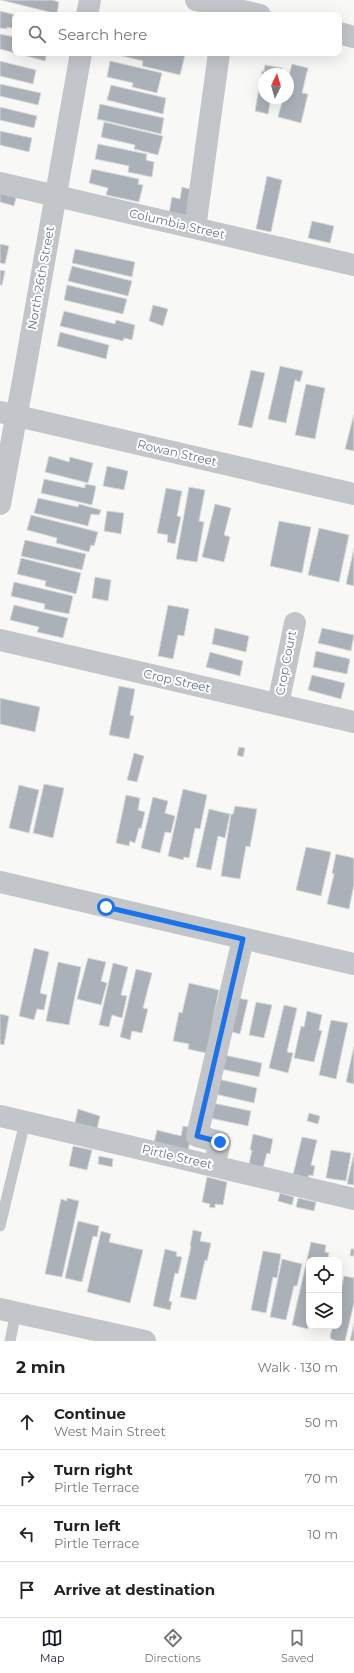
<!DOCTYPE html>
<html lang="en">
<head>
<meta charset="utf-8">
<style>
	body { margin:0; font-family:Montserrat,sans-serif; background:#f2f2f2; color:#222 }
	.controls { position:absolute; right:12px; bottom:12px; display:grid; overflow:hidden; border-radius:8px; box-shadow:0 4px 16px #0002 }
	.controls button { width:36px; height:36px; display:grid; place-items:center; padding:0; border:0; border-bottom:1px solid #e0e0e0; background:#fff; color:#222; font:20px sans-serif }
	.compass { position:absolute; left:258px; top:68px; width:36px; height:36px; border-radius:50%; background:#fff; box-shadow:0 4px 16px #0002; rotate:5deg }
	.stop { position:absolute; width:12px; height:12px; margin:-9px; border:3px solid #1a73e8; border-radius:50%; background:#fff }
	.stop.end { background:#1a73e8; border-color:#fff; box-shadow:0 1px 4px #0008 }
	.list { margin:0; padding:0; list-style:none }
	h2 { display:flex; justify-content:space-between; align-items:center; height:52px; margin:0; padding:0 16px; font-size:17px }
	h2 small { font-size:13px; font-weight:400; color:#767676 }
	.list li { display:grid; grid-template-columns:26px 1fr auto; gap:12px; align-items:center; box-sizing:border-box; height:56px; padding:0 16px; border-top:1px solid #e0e0e0 }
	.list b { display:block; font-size:15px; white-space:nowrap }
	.list p { margin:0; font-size:13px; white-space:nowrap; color:#767676 }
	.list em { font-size:13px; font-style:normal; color:#767676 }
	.icon { flex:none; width:22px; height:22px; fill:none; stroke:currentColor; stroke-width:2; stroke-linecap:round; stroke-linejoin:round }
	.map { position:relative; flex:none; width:354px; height:1341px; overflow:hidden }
	.search { position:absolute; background:#fff; box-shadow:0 4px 16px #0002; left:12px; right:12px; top:12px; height:44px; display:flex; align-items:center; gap:10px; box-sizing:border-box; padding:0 14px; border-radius:8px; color:#767676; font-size:15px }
	.sheet { height:276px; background:#fff }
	nav { display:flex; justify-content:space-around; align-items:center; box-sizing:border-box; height:56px; border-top:1px solid #e0e0e0; background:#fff; font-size:11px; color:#767676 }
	nav a { display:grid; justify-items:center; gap:2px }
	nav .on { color:#111827 }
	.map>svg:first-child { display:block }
</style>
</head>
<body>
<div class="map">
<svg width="354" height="1341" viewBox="0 0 354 1341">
	<rect width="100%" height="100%" fill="#f8f9f6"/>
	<path fill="#aab1b8" stroke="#dadad8" d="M1,0H53L59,2L57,14Z
		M0,11L16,15H15V29L7,27V29L0,28Z
		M0,34L15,37V53L0,49Z
		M15,53H47L45,61Z
		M119,53H179L185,55L180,75L142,66L143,61L118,55Z
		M0,61L36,70L33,84L0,76Z
		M110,61L162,73L157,93L132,87L133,83L107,77Z
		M292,64L308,68L302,93L308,94L301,123L278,117L283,98H288V79Z
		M265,65L282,68L281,74H264V98H271L268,114L255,111L262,71H264Z
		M0,84L41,93L38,105L0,96Z
		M111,85L166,98L163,114L107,100Z
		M100,104L164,118L161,134L97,119Z
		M0,107L37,116L34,128L0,120Z
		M104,122L163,136L158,155L134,149L135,145L101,137Z
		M0,131L32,138L29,152L0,145Z
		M98,144L147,154L146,160L154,162L152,177L128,172L129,166L95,159Z
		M92,169L139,179L138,184L143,185L139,202L106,195L108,188L89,183Z
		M267,176L282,180L271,232L256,229Z
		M0,186L18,190L14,206L0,202Z
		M182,187L193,190L187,217L169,213L172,197L180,199Z
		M312,221L334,226L330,243L308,238Z
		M0,244L9,246L5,264L0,263Z
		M75,249L135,262L132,277L72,263Z
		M72,266L132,281L128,296L68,281Z
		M0,270L5,271L2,285H0Z
		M67,285L127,299L123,314L64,300Z
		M153,305L168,309L163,326L149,321Z
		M64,311L115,324L116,320L135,325L132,340L124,338L123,341L60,326Z
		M60,332L109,345L106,359L57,346Z
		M280,366L303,371L300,382L295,380L286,423L268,419Z
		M251,370L265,373L252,428L238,425Z
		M306,384L325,388L315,439L295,435Z
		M354,414V451L345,449Z
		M49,456L69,462L70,457L93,463L88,483L45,472Z
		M107,466L128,471L124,490L103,486Z
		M44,479L85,488V484L96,486L92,505L41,493Z
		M189,487L205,490L199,521L204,522L197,562L176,559Z
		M166,488L182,491L177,516L181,517L175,544L167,542L168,535L157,533Z
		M38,498L78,507L79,504L101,510L99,515L91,514L88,526L34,513Z
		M215,504L231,508L224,535L230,537L224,562L202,557Z
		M107,511L124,513L121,534L104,531Z
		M31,515L98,532L94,546L91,545L89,552L56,543L57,538L27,530Z
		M279,521L311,527L302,573L270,566Z
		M319,528L349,535L339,582L308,575Z
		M25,540L86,554L82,570L21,556Z
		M354,548V586L346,584Z
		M21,558L81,573L76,594L45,586L46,581L17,574Z
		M95,577L111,580L108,601L92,598Z
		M14,582L73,596L69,614L44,609L45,604L11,596Z
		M14,605L68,618L63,638L37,632L39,627L10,620Z
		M168,605L189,609L184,636L178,635L173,659L158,656Z
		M215,628L249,636L246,652L212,644Z
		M322,628L354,635L351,651L318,643Z
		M316,651L350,659L347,674L313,667Z
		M210,652L243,661L240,676L206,667Z
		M312,675L345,683L341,699L308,690Z
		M119,686L135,689L130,715L134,716L129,739L109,735Z
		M0,698L40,707L35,732L0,724Z
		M239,747L245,748L243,757L237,755Z
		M134,753L144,756L137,782L127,780Z
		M44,784L64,788L53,838L33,833Z
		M19,785L39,790L29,833L9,828Z
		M183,789L207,795L200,829L195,828L189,858L184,857L183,860L168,856Z
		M126,795L140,798L138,810L145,812L141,829L139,828L135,843L130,841L129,846L116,843Z
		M153,797L168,801L165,813L175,816L171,833L165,832L160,853L141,848Z
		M235,806L257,809L250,847L246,846L240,879L221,876L231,814H233Z
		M209,809L230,814L225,838L218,836L211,870L196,867Z
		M306,847L331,852L321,896L296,890Z
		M336,854L354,858V885L349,909L327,904L334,874L332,873Z
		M34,948L49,952L40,993L47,995L44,1010L37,1009L34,1020L19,1016Z
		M88,958L106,962L101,981L107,983L101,1005L77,999Z
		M58,962L81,967L69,1025L46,1021Z
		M113,963L128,967L121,995L127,996L122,1018L112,1015L109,1027L99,1025Z
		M136,969L152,973L143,1008L148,1009L142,1033L132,1031L130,1040L120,1037Z
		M189,983L219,990L213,1020L210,1054L188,1049L189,1044L173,1041L179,1012L182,1013Z
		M232,997L248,1000L240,1034L224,1030Z
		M256,1002L272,1005L264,1038L249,1035Z
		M284,1005L297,1008L287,1052L293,1053L288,1073L269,1068Z
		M307,1011L322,1015L319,1030L322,1031L314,1062L294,1058L301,1026L304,1027Z
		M0,1014L9,1016L4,1045L0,1044Z
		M331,1020L348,1023L336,1079L319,1075Z
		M354,1046V1084L346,1082Z
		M224,1055L262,1063L259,1077L221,1069Z
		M218,1079L257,1088L254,1103L215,1094Z
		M213,1103L251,1111L248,1126L210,1118Z
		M78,1109L100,1116L96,1133L74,1127Z
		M309,1113L320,1116L318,1124L307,1121Z
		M183,1126L193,1128L187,1155L153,1147L157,1130L181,1136Z
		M253,1134L273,1139L270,1154L267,1153L263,1168L249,1164L252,1150H250Z
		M302,1137L317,1140L311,1165L315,1166L313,1176L309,1175L308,1178L293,1175Z
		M73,1146L92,1150L87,1170L69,1166Z
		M331,1150L351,1153L346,1181L326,1178Z
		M354,1153V1185L347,1184Z
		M99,1156L113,1159L112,1167L98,1164Z
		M207,1177L227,1182L223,1205L215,1204V1208L209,1207L210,1204L202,1202Z
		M280,1193L294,1197L292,1205L278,1201Z
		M67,1198L79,1201L62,1277L45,1274L61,1199L67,1201Z
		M298,1198L316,1202L314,1211L296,1207Z
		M78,1221L99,1226L97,1237L93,1236L82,1282L65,1278Z
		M193,1230L202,1232L200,1241L211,1243L207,1261L205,1260L196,1300L180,1297L191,1246H190Z
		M101,1231L111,1234L109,1242L143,1250L130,1303L87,1292Z
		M311,1242L326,1245L325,1252L329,1253L328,1260H309L308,1329L292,1325Z
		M165,1249L177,1252L176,1256L182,1257L178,1274L175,1273L169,1301L172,1302L170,1310L153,1306Z
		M351,1249H354V1256H350Z
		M263,1251L281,1254L277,1278L273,1277L266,1313L251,1310Z
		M282,1259L302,1264L297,1286H294L286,1320L270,1317Z
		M344,1276L354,1278V1277V1303L345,1341H337L331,1339L330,1336L333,1326H339V1299Z
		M354,1323V1341H350Z"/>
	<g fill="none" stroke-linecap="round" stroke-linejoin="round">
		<path stroke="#c2c5ca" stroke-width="11" d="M0,1226L25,1122
			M10,1341L16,1312"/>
		<path stroke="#c2c5ca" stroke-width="22" d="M196,0L260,15
			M339,33L354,37
			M0,183L354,265
			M195,228L219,53
			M0,412L354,494
			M0,640L354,722
			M278,704L295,623
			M0,1116L354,1199
			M214,1166L220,1142L197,1136L243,939"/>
		<path stroke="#c2c5ca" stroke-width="22" d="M87,15L90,0
			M0,504L24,375L81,53
			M0,882L354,964
			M0,1309L145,1341"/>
	</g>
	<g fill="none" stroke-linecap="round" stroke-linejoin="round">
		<path stroke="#1a73e8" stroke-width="5" d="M106,907L243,939L197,1136L220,1142"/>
	</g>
	<g text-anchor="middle" stroke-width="4" stroke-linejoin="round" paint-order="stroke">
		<g font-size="12" fill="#687787" stroke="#fff">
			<text transform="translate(177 224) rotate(13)" y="4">Columbia Street</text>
			<text transform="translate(41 278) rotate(-80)" y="4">North 26th Street</text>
			<text transform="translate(177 453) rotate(13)" y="4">Rowan Street</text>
			<text transform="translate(286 663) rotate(-79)" y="4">Crop Court</text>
			<text transform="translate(177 681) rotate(13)" y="4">Crop Street</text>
			<text transform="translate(177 1157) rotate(13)" y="4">Pirtle Street</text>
		</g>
	</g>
</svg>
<div class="controls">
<button><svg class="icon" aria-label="locate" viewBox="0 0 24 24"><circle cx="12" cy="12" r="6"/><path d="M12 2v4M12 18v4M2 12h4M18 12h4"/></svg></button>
<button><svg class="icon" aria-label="layers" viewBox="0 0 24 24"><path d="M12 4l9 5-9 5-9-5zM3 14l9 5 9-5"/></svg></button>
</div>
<svg class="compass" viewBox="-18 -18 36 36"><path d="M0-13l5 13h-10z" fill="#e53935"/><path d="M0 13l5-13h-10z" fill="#767676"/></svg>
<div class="stop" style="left:106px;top:907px"></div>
<div class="stop end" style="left:220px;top:1142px"></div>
<div class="search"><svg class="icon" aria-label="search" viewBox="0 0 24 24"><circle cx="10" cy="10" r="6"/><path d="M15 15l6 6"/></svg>Search here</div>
</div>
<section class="sheet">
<h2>2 min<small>Walk · 130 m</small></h2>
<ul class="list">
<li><svg class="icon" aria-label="ahead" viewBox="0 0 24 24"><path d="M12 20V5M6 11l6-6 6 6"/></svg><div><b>Continue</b><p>West Main Street</p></div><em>50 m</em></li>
<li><svg class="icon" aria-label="right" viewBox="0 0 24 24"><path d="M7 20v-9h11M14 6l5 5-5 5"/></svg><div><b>Turn right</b><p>Pirtle Terrace</p></div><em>70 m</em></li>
<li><svg class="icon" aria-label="left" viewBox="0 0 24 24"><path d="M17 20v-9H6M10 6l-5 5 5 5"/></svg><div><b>Turn left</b><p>Pirtle Terrace</p></div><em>10 m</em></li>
<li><svg class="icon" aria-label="arrive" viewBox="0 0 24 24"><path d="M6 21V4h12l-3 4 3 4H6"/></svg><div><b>Arrive at destination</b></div></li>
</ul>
</section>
<nav>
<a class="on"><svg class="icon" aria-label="map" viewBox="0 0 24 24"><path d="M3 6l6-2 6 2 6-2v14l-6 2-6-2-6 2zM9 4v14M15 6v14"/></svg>Map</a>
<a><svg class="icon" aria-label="directions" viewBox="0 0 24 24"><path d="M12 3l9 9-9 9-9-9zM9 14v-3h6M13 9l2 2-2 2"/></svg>Directions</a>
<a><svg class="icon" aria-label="saved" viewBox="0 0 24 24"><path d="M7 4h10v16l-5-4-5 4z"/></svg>Saved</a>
</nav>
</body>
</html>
